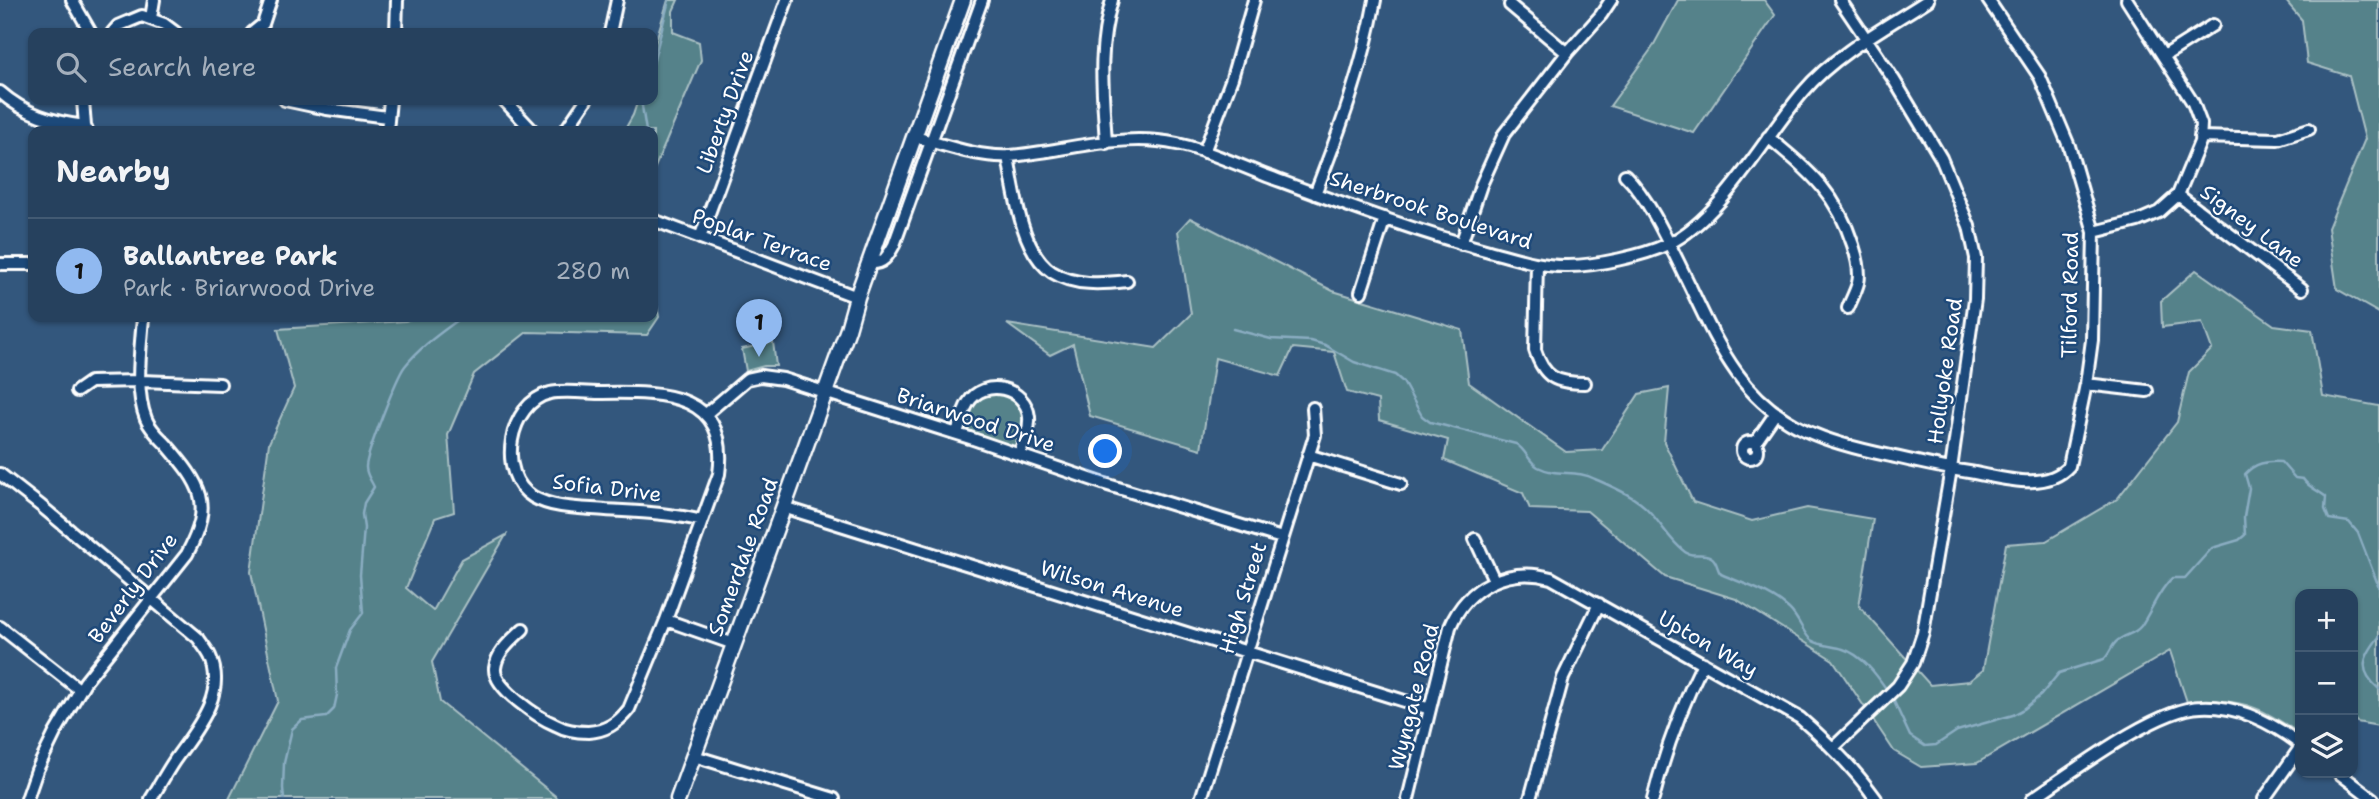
<!DOCTYPE html>
<html lang="en">
<head>
<meta charset="utf-8">
<style>
	body { margin:0; font-family:"Shantell Sans",sans-serif; background:#324c67; color:#f1f3f6 }
	.controls { position:absolute; right:21px; bottom:21px; display:grid; overflow:hidden; border-radius:14px; box-shadow:0 2px 5px #0004 }
	.controls button { width:63px; height:63px; display:grid; place-items:center; padding:0; border:0; border-bottom:2px solid #425a73; background:#26415e; color:#f1f3f6; font:35px sans-serif }
	.you { position:absolute; left:1106px; top:452px; width:24px; height:24px; margin:-18px; border:5px solid #fff; border-radius:50%; background:#1a73e8; box-shadow:0 0 0 10px #1a73e833 }
	.badge { display:grid; place-items:center; width:46px; height:46px; border-radius:50%; background:#90b9f0; color:#111; font-size:23px; font-weight:700 }
	.pin { position:absolute; translate:-50% -58px; filter:drop-shadow(0 2px 4px #0008) }
	.pin::after { content:''; position:absolute; top:37px; width:24px; height:21px; background:inherit; clip-path:polygon(0 0,100% 0,50% 100%) }
	.list { margin:0; padding:0; list-style:none }
	h2 { display:flex; justify-content:space-between; align-items:center; height:91px; margin:0; padding:0 28px; font-size:30px }
	h2 small { font-size:23px; font-weight:400; color:#a4afbc }
	.list li { display:grid; grid-template-columns:46px 1fr auto; gap:21px; align-items:center; box-sizing:border-box; height:105px; padding:0 28px; border-top:2px solid #425a73 }
	.list b { display:block; font-size:26px; white-space:nowrap }
	.list p { margin:0; font-size:23px; white-space:nowrap; color:#a4afbc }
	.list em { font-size:23px; font-style:normal; color:#a4afbc }
	.icon { flex:none; width:38px; height:38px; fill:none; stroke:currentColor; stroke-width:2; stroke-linecap:round; stroke-linejoin:round }
	.map { position:relative; flex:none; width:2379px; height:799px; overflow:hidden }
	.search { position:absolute; background:#26415e; box-shadow:0 2px 5px #0004; left:28px; top:28px; width:630px; height:77px; display:flex; align-items:center; gap:18px; box-sizing:border-box; padding:0 24px; border-radius:14px; color:#a4afbc; font-size:26px }
	.panel { position:absolute; background:#26415e; box-shadow:0 2px 5px #0004; left:28px; top:126px; width:630px; height:196px; border-radius:14px }
	.map>svg:first-child { display:block }
</style>
</head>
<body>
<div class="map">
<svg width="2379" height="799" viewBox="0 0 2379 799">
	<rect width="100%" height="100%" fill="#33577d"/>
	<filter id="ink" filterUnits="userSpaceOnUse"><feTurbulence type="fractalNoise" baseFrequency=".0143" numOctaves="2"/><feDisplacementMap in="SourceGraphic" scale="14" xChannelSelector="R" yChannelSelector="G"/><feConvolveMatrix kernelMatrix="1 2 1 2 8 2 1 2 1" color-interpolation-filters="sRGB"/></filter>
	<g filter="url(#ink)">
		<path fill="#54828a" stroke="#aac0c4" stroke-width="2" d="M668,0H678L673,11V32L699,42L701,60L653,172V131H624L633,115L638,100H653V50Z
			M1678,0H1764L1775,15L1694,133L1610,106L1652,48Z
			M2285,0H2379V313L2337,289L2328,228L2365,139L2349,76L2307,63L2302,20Z
			M1190,218L1333,291L1462,330L1469,383L1566,452L1602,450L1639,394L1669,388L1664,442L1693,502L1752,521L1807,508L1873,519L1859,606L1930,685L1969,681L1983,670L2006,544L2046,541L2117,499L2177,422L2189,372L2212,349L2202,322L2162,327L2161,301L2196,270L2274,325L2312,330L2323,396L2379,406V726L2357,722L2353,718V594H2300V734C2256,704 2240,698 2187,702L2170,651L1977,763L1921,767L1894,751L1833,660L1736,599L1665,577L1587,511L1530,509L1523,493L1444,460L1448,440L1379,420L1378,400L1347,392L1334,352L1293,348L1280,376L1215,358L1201,449L1090,416L1073,344L1050,355L1007,324L1156,348L1191,314L1178,231Z
			M653,282L659,317L647,335L527,332L474,374L448,435L454,512L435,518L406,588L433,611L462,559L506,535L432,662L440,702L559,799H229L278,701L251,572L269,443L294,388L278,329L405,321L419,317H653Z
			M773,342L776,366H764L746,371L742,349Z
			M1007,390L1028,412L1019,454L957,433L980,392Z"/>
		<g fill="none" stroke-linecap="round" stroke-linejoin="round">
			<path stroke="#8badc2" stroke-width="2.5" d="M653,64L669,0
				M641,100L646,131
				M1233,329L1271,339L1311,341L1325,345L1354,362L1395,375L1403,382L1422,416L1430,422L1516,444C1526,450 1528,461 1538,467C1557,477 1576,469 1595,479C1613,487 1637,497 1650,512C1662,525 1671,542 1685,552C1693,558 1702,551 1711,557C1718,561 1716,569 1721,574C1745,585 1770,591 1789,609C1799,618 1804,635 1811,640C1820,646 1833,646 1843,649C1862,655 1876,674 1887,690
				M2379,637C2363,657 2357,670 2379,689
				M1891,695L1910,736L1925,746L1936,745L1957,731L2013,715L2024,709L2041,695L2059,673L2104,659C2110,654 2111,646 2117,641C2125,634 2134,635 2141,626C2152,610 2158,591 2172,578H2185L2212,548L2239,540L2245,535L2244,517L2249,488L2245,474C2255,463 2266,461 2281,462L2295,478L2303,479C2309,488 2318,490 2326,497L2325,509L2329,519L2349,522L2358,533L2379,587
				M284,799L283,788L284,763L292,729L302,720L326,717L334,709L337,695L336,668L350,630L363,613L360,575L364,528L362,514L364,503L374,487C371,480 366,475 366,467C366,455 397,376 405,366C421,346 442,332 462,317"/>
			<defs>
				<path id="minor" d="M72,0L91,33
					M1510,5L1567,53
					M151,18L154,0
					M112,33L118,26L142,16L164,24L176,33
					M252,33L263,24L271,0
					M396,33L397,0
					M610,33L617,0
					M2164,56L2213,25
					M0,92C25,114 52,122 85,126
					M83,100L85,126L87,131
					M285,100L327,109L387,117
					M504,100L533,131
					M387,131L390,100
					M565,131L586,100
					M915,137C945,145 978,158 1010,156C1058,152 1109,136 1158,141C1194,144 1233,163 1267,176C1340,203 1414,231 1489,251C1515,258 1541,267 1568,266C1595,266 1643,256 1668,244C1723,217 1764,137 1804,91C1835,54 1888,26 1928,0
					M1768,137C1810,172 1836,192 1853,245C1857,257 1861,271 1858,283C1856,291 1851,300 1848,308
					M2200,137L2278,139L2309,129
					M1106,143C1103,91 1097,51 1112,0
					M1204,152L1232,78L1254,0
					M1008,156C1014,190 1021,252 1052,272C1074,286 1102,284 1127,281
					M1625,175C1650,199 1671,248 1687,280C1702,311 1716,344 1737,373C1776,428 1828,443 1891,456C1917,462 1942,468 1969,472C2000,477 2045,493 2069,466L2086,384L2092,340L2094,232L2069,146L2040,77L1988,0
					M1315,194C1340,130 1363,67 1375,0
					M2178,195L2302,289
					M653,220L857,297
					M2094,232L2138,221L2159,212L2178,195L2200,142L2201,124L2193,103L2127,0
					M700,238L787,0
					M1461,244L1481,185L1504,134L1567,53L1601,15L1611,0
					M869,263C883,265 888,256 894,245L982,0
					M0,264H33
					M1537,264L1535,350C1544,378 1556,383 1585,383
					M1361,292L1385,218
					M2086,384L2147,391
					M77,391L90,382L141,381L220,384
					M706,414L747,379L761,376L783,379L970,438L1105,484L1282,538
					M957,433C960,424 963,411 968,403C984,377 1026,387 1029,417C1030,430 1024,442 1019,454
					M1742 450a8 8 0 1 1 16 0a8 8 0 1 1-16 0Z
					M1755,443L1775,414
					M1308,455L1401,484
					M0,474L41,506L198,638C202,644 207,650 210,656C228,695 194,732 174,761C166,773 159,786 151,799
					M783,507L1430,709
					M1475,539L1494,580
					M666,620L734,644
					M0,627L80,690
					M523,629C512,640 497,651 495,668C493,688 539,718 556,725C565,730 578,732 588,732C606,731 618,723 629,709L666,620L719,474C730,393 664,392 603,393C588,393 564,390 550,393C508,403 496,475 533,497C554,509 583,508 606,510C638,512 671,513 702,521
					M1834,747L1898,686L1913,663L1923,633L1951,469L1975,299L1976,258L1969,226L1941,158L1894,80L1840,0
					M694,756L834,799
					M2339,773L2373,799
					M27,799L37,770L55,733L85,682L187,554C214,503 202,486 166,444C159,437 150,429 146,419C134,389 141,348 143,317
					M1201,799L1315,435L1313,408
					M1408,799L1450,627C1467,586 1509,566 1551,578L1800,718C1829,743 1854,768 1876,799
					M1530,799L1563,678L1599,604
					M1653,799C1665,751 1681,707 1703,663
					M2032,799C2071,773 2156,708 2201,707C2238,705 2272,723 2300,744
					M2264,799L2300,748"/>
				<path id="major" d="M678,799L848,329L857,297L963,0"/>
			</defs>
			<use href="#minor" stroke="#fff" stroke-width="16"/>
			<use href="#major" stroke="#fff" stroke-width="19"/>
			<use href="#minor" stroke="#1f4a7a" stroke-width="10"/>
			<use href="#major" stroke="#1f4a7a" stroke-width="14"/>
		</g>
	</g>
	<g text-anchor="middle" stroke-width="5" stroke-linejoin="round" paint-order="stroke">
		<g font-size="21" fill="#fff" stroke="#1f4a7a">
			<text transform="translate(725 112) rotate(-70)" y="7">Liberty Drive</text>
			<text transform="translate(1431 210) rotate(18)" y="7">Sherbrook Boulevard</text>
			<text transform="translate(2252 226) rotate(37)" y="7">Signey Lane</text>
			<text transform="translate(762 240) rotate(20)" y="7">Poplar Terrace</text>
			<text transform="translate(2070 295) rotate(-89)" y="7">Tilford Road</text>
			<text transform="translate(1945 371) rotate(-82)" y="7">Hollyoke Road</text>
			<text transform="translate(976 420) rotate(18)" y="7">Briarwood Drive</text>
			<text transform="translate(607 488) rotate(7)" y="7">Sofia Drive</text>
			<text transform="translate(743 557) rotate(-70)" y="7">Somerdale Road</text>
			<text transform="translate(133 588) rotate(-53)" y="7">Beverly Drive</text>
			<text transform="translate(1112 589) rotate(17)" y="7">Wilson Avenue</text>
			<text transform="translate(1243 598) rotate(-73)" y="7">High Street</text>
			<text transform="translate(1708 644) rotate(30)" y="7">Upton Way</text>
			<text transform="translate(1414 697) rotate(-76)" y="7">Wyngate Road</text>
		</g>
	</g>
</svg>
<div class="controls">
<button>+</button>
<button>−</button>
<button><svg class="icon" aria-label="layers" viewBox="0 0 24 24"><path d="M12 4l9 5-9 5-9-5zM3 14l9 5 9-5"/></svg></button>
</div>
<div class="you"></div>
<div class="pin badge" style="left:759px;top:357px">1</div>
<div class="search"><svg class="icon" aria-label="search" viewBox="0 0 24 24"><circle cx="10" cy="10" r="6"/><path d="M15 15l6 6"/></svg>Search here</div>
<section class="panel">
<h2>Nearby<small></small></h2>
<ul class="list">
<li><span class="badge">1</span><div><b>Ballantree Park</b><p>Park · Briarwood Drive</p></div><em>280 m</em></li>
</ul>
</section>
</div>
</body>
</html>
